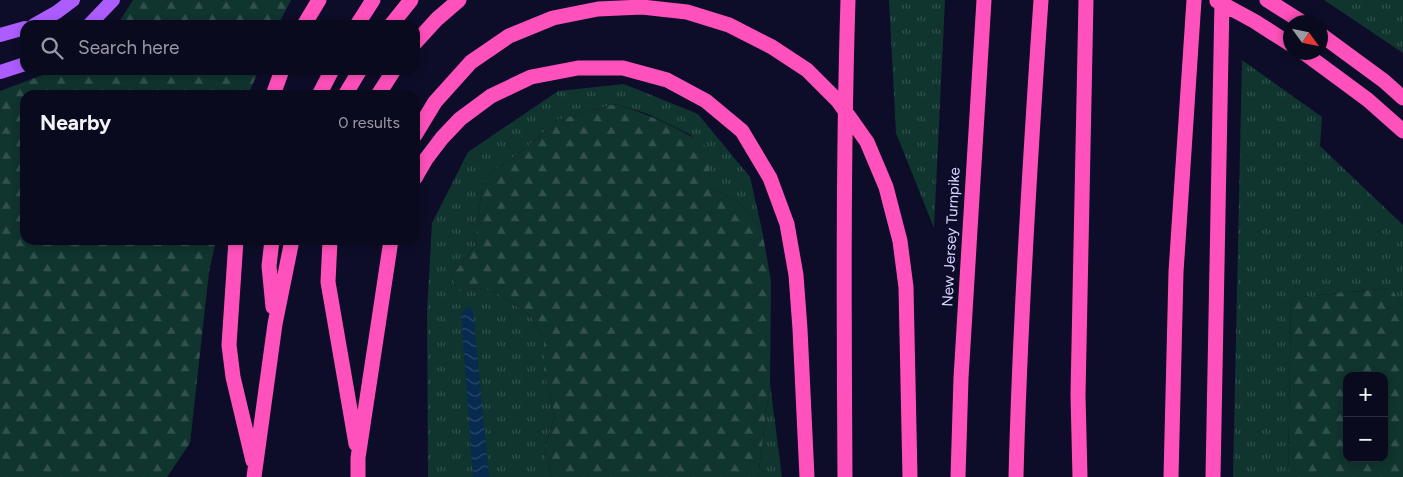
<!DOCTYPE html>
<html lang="en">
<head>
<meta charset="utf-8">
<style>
	body { margin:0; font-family:Figtree,sans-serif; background:#18182c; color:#f1f3f6 }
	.controls { position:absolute; right:15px; bottom:15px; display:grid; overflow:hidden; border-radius:10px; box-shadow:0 2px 8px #0003 }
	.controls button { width:45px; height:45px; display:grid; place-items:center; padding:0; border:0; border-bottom:1px solid #2a2b3d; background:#0a0a1f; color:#f1f3f6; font:25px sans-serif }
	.compass { position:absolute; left:1283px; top:15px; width:45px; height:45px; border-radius:50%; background:#0a0a1f; box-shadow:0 2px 8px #0003; rotate:123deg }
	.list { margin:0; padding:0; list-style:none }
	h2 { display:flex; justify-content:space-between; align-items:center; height:65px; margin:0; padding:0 20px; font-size:21px }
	h2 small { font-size:16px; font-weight:400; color:#999aa4 }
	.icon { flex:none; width:28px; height:28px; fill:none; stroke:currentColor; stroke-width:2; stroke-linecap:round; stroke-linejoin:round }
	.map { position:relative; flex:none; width:1403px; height:477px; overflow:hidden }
	.search { position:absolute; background:#0a0a1f; box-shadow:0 2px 8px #0003; left:20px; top:20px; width:400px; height:55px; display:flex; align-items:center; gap:12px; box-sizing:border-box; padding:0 18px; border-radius:15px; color:#999aa4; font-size:19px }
	.panel { position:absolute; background:#0a0a1f; box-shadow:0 2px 8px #0003; left:20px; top:90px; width:400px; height:155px; border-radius:15px }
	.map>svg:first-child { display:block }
</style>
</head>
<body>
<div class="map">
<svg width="1403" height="477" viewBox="0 0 1403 477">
	<defs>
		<pattern id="grass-tufts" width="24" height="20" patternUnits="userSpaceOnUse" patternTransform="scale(1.25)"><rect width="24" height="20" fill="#10342e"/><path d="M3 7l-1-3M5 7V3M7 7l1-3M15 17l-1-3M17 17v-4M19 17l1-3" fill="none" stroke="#32514d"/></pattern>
		<pattern id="forest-firs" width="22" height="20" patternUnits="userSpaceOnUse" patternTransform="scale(1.25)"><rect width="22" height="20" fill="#10342e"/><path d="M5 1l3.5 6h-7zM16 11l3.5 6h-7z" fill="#32514d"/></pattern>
		<pattern id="water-waves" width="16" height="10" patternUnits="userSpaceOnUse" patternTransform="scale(1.25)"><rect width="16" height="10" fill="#072a4f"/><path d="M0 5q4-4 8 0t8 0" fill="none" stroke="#2a4869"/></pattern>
	</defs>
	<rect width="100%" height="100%" fill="#0e0d29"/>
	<path fill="url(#grass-tufts)" d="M889,0H945L934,228L896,133Z
		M1324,0H1403V53Z
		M1242,60L1322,117L1320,146L1403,225V306L1390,288L1291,298L1288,477H1233Z
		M624,84L698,114L750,177L762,230L740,203L709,187L691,135L648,114L616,104L557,120L526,148L483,179L475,246L452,276L456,290L478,288L497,293L530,315L544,337V370L555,415L544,450L552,477H428L427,312L432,223L468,152L558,91Z
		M770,384L782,477H758Z"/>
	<path fill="url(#forest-firs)" fill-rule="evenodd" d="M133,0H291L278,25H117Z
		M56,70H259L248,95H25V240H216L209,272L190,443L167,477H0V91Z
		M616,104C650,115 681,128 710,149L709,187L740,203L762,230L771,281L770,384L758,477H552L544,450L555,415L544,370V337L530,315L497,293L478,288L456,291L452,276L475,246L483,179L526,148L557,120Z
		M1391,288L1403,306V477H1288L1291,298ZM1347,376H1384V458H1347Z"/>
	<path fill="url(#water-waves)" d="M467,308H471L473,311L489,477H473L461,314Z"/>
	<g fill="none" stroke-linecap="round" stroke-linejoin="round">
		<path stroke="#ad5dff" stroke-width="14" d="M34,25L57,12L73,0
			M89,25L113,0
			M0,35L25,28
			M0,72L25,64"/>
		<path stroke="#ff51bb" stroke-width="15" d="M1267,0L1302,22
			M1217,1L1254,21L1290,44
			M304,25L319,0
			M357,25L373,0
			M391,25L411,0
			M1320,34L1384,81L1403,98
			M415,43L437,19L459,0
			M1303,52L1368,100L1403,131
			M273,95L282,70
			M319,95L332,70
			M345,95L360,70
			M378,95L394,70
			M415,135L435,102L471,62L509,36L553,18L598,9L642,7L687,12L729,25L772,47L807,70L838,101L867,142L886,187L900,241L906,287L910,477
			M415,178L426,159L442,138L460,119L491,96L531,77L578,68H623L667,80L706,101L742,131L770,178L787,224L796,275L800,329L807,477
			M236,240L229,345L233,377L253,461
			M272,240L269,266L273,307
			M330,240L328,282L356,444
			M254,477L275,324L292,240
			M358,477V458L391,240
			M845,477C844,318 843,159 848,0
			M958,477L961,378L984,0
			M1016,477C1020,318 1030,159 1041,0
			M1080,477L1078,395L1086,0
			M1171,477L1176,272L1194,0
			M1213,477L1222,0"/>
	</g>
	<g text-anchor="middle" stroke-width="4" stroke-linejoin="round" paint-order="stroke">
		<g font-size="15" fill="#d6d6ff" stroke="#0e0d29">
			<text transform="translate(951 237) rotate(-87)" y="5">New Jersey Turnpike</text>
		</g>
	</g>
</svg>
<div class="controls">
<button>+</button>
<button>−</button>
</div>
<svg class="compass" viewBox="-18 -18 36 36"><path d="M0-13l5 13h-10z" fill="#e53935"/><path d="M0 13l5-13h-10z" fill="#999aa4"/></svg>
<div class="search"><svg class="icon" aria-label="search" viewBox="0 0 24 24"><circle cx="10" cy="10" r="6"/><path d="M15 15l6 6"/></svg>Search here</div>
<section class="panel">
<h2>Nearby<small>0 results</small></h2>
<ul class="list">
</ul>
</section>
</div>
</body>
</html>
